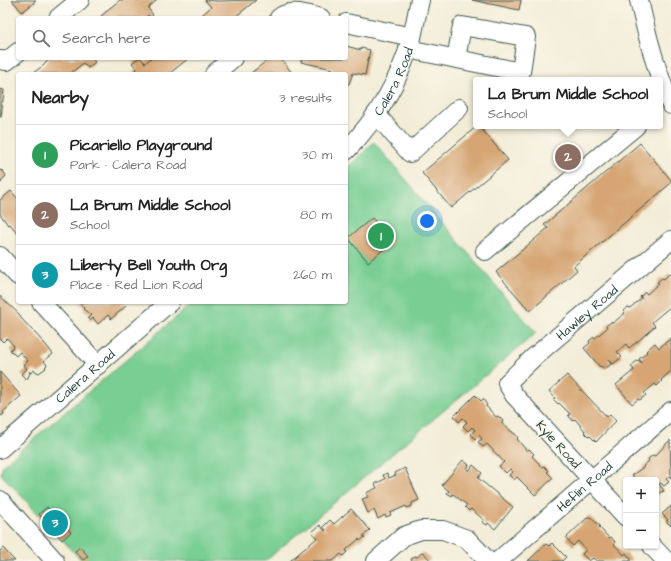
<!DOCTYPE html>
<html lang="en">
<head>
<meta charset="utf-8">
<style>
	body { margin:0; font-family:"Architects Daughter",sans-serif; background:#f2f2f2; color:#222 }
	.controls { position:absolute; right:12px; bottom:12px; display:grid; overflow:hidden; border-radius:4px; box-shadow:0 1px 3px #0004 }
	.controls button { width:36px; height:36px; display:grid; place-items:center; padding:0; border:0; border-bottom:1px solid #e0e0e0; background:#fff; color:#222; font:20px sans-serif }
	.you { position:absolute; left:427px; top:221px; width:14px; height:14px; margin:-10px; border:3px solid #fff; border-radius:50%; background:#1a73e8; box-shadow:0 0 0 6px #1a73e833 }
	.badge { display:grid; place-items:center; width:26px; height:26px; border-radius:50%; background:#0f766e; color:#fff; font-size:13px; font-weight:700 }
	.pin { position:absolute; translate:-50% -50%; border:2px solid #fff; box-shadow:0 1px 4px #0006 }
	.popup { position:absolute; left:473px; top:77px; width:190px; height:52px; box-sizing:border-box; display:grid; place-content:center; border-radius:4px; background:#fff; filter:drop-shadow(0 1px 3px #0005); font-size:13px; white-space:nowrap; color:#767676 }
	.popup b { font-size:15px; color:#222 }
	.popup::after { content:''; position:absolute; left:50%; top:100%; margin-left:-8px; border:8px solid transparent; border-top-color:#fff }
	.list { margin:0; padding:0; list-style:none }
	h2 { display:flex; justify-content:space-between; align-items:center; height:52px; margin:0; padding:0 16px; font-size:17px }
	h2 small { font-size:13px; font-weight:400; color:#767676 }
	.list li { display:grid; grid-template-columns:26px 1fr auto; gap:12px; align-items:center; box-sizing:border-box; height:60px; padding:0 16px; border-top:1px solid #e0e0e0 }
	.list b { display:block; font-size:15px; white-space:nowrap }
	.list p { margin:0; font-size:13px; white-space:nowrap; color:#767676 }
	.list em { font-size:13px; font-style:normal; color:#767676 }
	.icon { flex:none; width:22px; height:22px; fill:none; stroke:currentColor; stroke-width:2; stroke-linecap:round; stroke-linejoin:round }
	.map { position:relative; flex:none; width:671px; height:561px; overflow:hidden }
	.search { position:absolute; background:#fff; box-shadow:0 1px 3px #0004; left:16px; top:16px; width:332px; height:44px; display:flex; align-items:center; gap:10px; box-sizing:border-box; padding:0 14px; border-radius:4px; color:#767676; font-size:15px }
	.panel { position:absolute; background:#fff; box-shadow:0 1px 3px #0004; left:16px; top:72px; width:332px; height:232px; border-radius:4px }
	.map>svg:first-child { display:block }
</style>
</head>
<body>
<div class="map">
<svg width="671" height="561" viewBox="0 0 671 561">
	<rect width="100%" height="100%" fill="#fbf7ec"/>
	<filter id="ink" filterUnits="userSpaceOnUse"><feTurbulence type="fractalNoise" baseFrequency=".025" numOctaves="2"/><feDisplacementMap in="SourceGraphic" scale="8" xChannelSelector="R" yChannelSelector="G"/><feConvolveMatrix kernelMatrix="1 2 1 2 8 2 1 2 1" color-interpolation-filters="sRGB"/></filter>
	<filter id="wash" filterUnits="userSpaceOnUse"><feTurbulence type="fractalNoise" baseFrequency=".012" numOctaves="4" result="noise"/><feDisplacementMap in="SourceGraphic" scale="16" xChannelSelector="R" yChannelSelector="G"/><feGaussianBlur stdDeviation="0.9" result="paint"/><feColorMatrix in="noise" values="0 0 0 0 0 0 0 0 0 0 0 0 0 0 0 0 0 1.4 0 .05"/><feComposite in="paint" operator="in"/></filter>
	<g filter="url(#wash)">
		<rect width="100%" height="100%" fill="#f3edd8"/>
		<path fill="#78ce93" stroke="#4c8664" d="M374,142L536,333L265,561H82L1,474L3,465L194,302H346V169Z"/>
		<g id="blocks">
			<path fill="#d6a573" d="M12,0H36L33,3H34L22,12Z
				M120,0H157L148,8L153,15L151,17L148,15L144,18H102L101,16L106,12V11Z
				M205,0L218,1L256,0L234,18H205L202,15L211,7Z
				M472,0H521L519,10Z
				M346,46L361,50V48L370,50L365,75L353,73L349,84H346V74L332,73L333,69L301,62L302,58H346Z
				M50,58H91L95,62L88,68L83,63L70,74H34L33,73L44,65Z
				M138,58H141L145,63L151,58H189L170,73L172,74H132L137,69L132,63Z
				M268,58H280L293,74H250L265,62V61Z
				M0,89L4,90L1,117H0Z
				M477,126H479L508,160L451,208L422,173Z
				M640,143L671,180V183L574,266L577,270L530,311L496,272L548,228L544,225Z
				M0,170L3,171L6,176L1,181L2,182L0,183Z
				M11,191L18,199V234L10,224L8,225L0,214V200Z
				M372,218L393,242L368,262L348,238Z
				M669,274L671,275V308L670,307L652,322L655,326L638,341L629,348L626,344L617,352L622,357L613,364L609,359L608,360L611,364L605,369L601,366L600,367L584,348L590,343L589,341L594,337L595,338L607,328L606,326L611,322L613,323L625,313L623,311L628,307L630,308L642,298L640,297L645,292L647,294L659,283L657,282L662,278L664,279Z
				M0,296L19,314L21,317H20L46,345L53,354L44,361L47,365L45,367L46,368L39,373L33,370L31,373L29,371L30,373L27,380L21,374L27,369L24,365L28,361L20,352L16,356L10,350L14,346L7,338L3,342L0,339Z
				M79,302H122L126,306L111,319L108,315L98,324L93,318L90,321L88,318L91,315L83,309L84,308Z
				M671,338V371L661,380L662,381L657,386L655,384L644,393L646,395L640,400L638,399L632,404L616,385L634,370L631,366L638,360L642,363L639,359L647,352L646,351L655,343L659,348Z
				M0,372L21,396L3,412L4,414L1,416L0,414Z
				M567,375L607,417L610,414L616,421L596,442L590,436L589,437L584,432L585,431L575,419L573,421L568,415L570,414L559,403L558,404L553,399L555,398L549,391Z
				M475,395L481,401L483,399L487,405L486,406L496,417L498,416L503,421L501,423L516,435L518,438L517,439L527,451L529,449L534,454L532,456L542,467L544,466L549,471L547,472L553,478L535,495L517,477L514,480L509,475L513,472L510,469L506,473L499,466L504,462L487,444L483,447L478,442L482,439L479,435L475,439L471,434L475,430L472,427L468,431L463,426L467,422L463,418L459,422L454,416Z
				M670,440L671,478L669,476L666,479L669,482L664,486L661,483L659,484L664,491L663,492L662,491L656,496V480H630L634,477L632,475L644,467L643,466L649,461L648,459L653,455L655,456Z
				M463,460L469,465L467,469L469,471L473,465L482,473L478,478L513,507L495,529L488,523L487,525L482,522L484,520L471,509L469,511L465,507L467,505L453,494L452,496L447,493L449,491L442,485Z
				M405,468L419,500L412,503V506L407,508L406,506L390,513L391,515L386,517L385,515L378,519L374,510L368,513L362,499L368,497L366,493L377,488L375,484L385,479L383,475L387,473L389,478L396,475L395,473Z
				M671,506V526L666,521L668,520L662,514Z
				M47,507L71,532L62,540L39,514Z
				M351,509L370,530L363,536L365,537L360,541L359,539L346,550L347,552L343,556L341,554L333,561H290L317,538L312,532L320,525L325,531L326,530L323,527L330,520L334,524Z
				M589,516L600,526L599,527L609,538L611,537L615,542L614,544L624,555L626,553L628,556L631,559L630,561H596L593,558L589,561L582,554L586,550L578,541L573,546L566,538Z
				M552,543L566,557L562,561H528L546,544L549,546Z
				M80,547L88,556L83,560L75,551Z
				M3,548L11,557L15,561H0V551Z
				M423,552L431,561H412L411,559L415,556L417,557Z"/>
		</g>
	</g>
	<g filter="url(#ink)">
		<use href="#blocks" fill-opacity="0" stroke="#3f574d" stroke-width="1"/>
		<g fill="none" stroke-linecap="round" stroke-linejoin="round">
			<defs>
				<g id="minor">
					<path d="M639,0C647,36 656,72 671,105"/>
					<path d="M58,18L80,0"/>
					<path d="M279,18C290,8 308,15 321,18"/>
					<path d="M346,23L412,37"/>
					<path d="M408,49L521,72L526,37L462,26L456,59"/>
					<path d="M0,60L7,61L18,52"/>
					<path d="M214,74L233,58"/>
					<path d="M376,114L410,153L459,108"/>
					<path id="s1" d="M346,151C377,119 400,80 412,37C415,25 417,12 420,0"/>
					<path d="M485,251L636,126"/>
					<path d="M0,256L18,276"/>
					<path d="M41,302L98,365"/>
					<path id="s2" d="M0,449L170,302"/>
					<path d="M0,500L55,561"/>
					<path id="s3" d="M626,517L514,395L507,383L534,357L671,240"/>
					<path d="M652,546L666,561"/>
					<path d="M376,561L404,536L421,530H443L467,539L488,561"/>
					<path id="s4" d="M498,561L671,411"/>
				</g>
			</defs>
			<use href="#minor" stroke="#3f574d" stroke-width="20"/>
			<use href="#minor" stroke="#fff" stroke-width="18"/>
		</g>
	</g>
	<g text-anchor="middle" stroke-width="3" stroke-linejoin="round" paint-order="stroke">
		<g font-size="13" fill="#1f3d34" stroke="#fbf7ec">
			<text dy="5" stroke="none"><textPath href="#s1" startOffset="85">Calera Road</textPath></text>
			<text dy="5" stroke="none"><textPath href="#s3" startOffset="286">Hawley Road</textPath></text>
			<text dy="5" stroke="none"><textPath href="#s2" startOffset="112">Calera Road</textPath></text>
			<text transform="translate(559 444) rotate(48)" y="5">Kyle Road</text>
			<text dy="5" stroke="none"><textPath href="#s4" startOffset="114">Heflin Road</textPath></text>
		</g>
	</g>
</svg>
<div class="controls">
<button>+</button>
<button>−</button>
</div>
<div class="you"></div>
<div class="pin badge" style="left:381px;top:236px;background:#2e9e5b">1</div>
<div class="pin badge" style="left:568px;top:157px;background:#8d6e63">2</div>
<div class="popup"><b>La Brum Middle School</b>School</div>
<div class="pin badge" style="left:55px;top:523px;background:#0f9aa8">3</div>
<div class="search"><svg class="icon" aria-label="search" viewBox="0 0 24 24"><circle cx="10" cy="10" r="6"/><path d="M15 15l6 6"/></svg>Search here</div>
<section class="panel">
<h2>Nearby<small>3 results</small></h2>
<ul class="list">
<li><span class="badge" style="background:#2e9e5b">1</span><div><b>Picariello Playground</b><p>Park · Calera Road</p></div><em>30 m</em></li>
<li><span class="badge" style="background:#8d6e63">2</span><div><b>La Brum Middle School</b><p>School</p></div><em>80 m</em></li>
<li><span class="badge" style="background:#0f9aa8">3</span><div><b>Liberty Bell Youth Org</b><p>Place · Red Lion Road</p></div><em>260 m</em></li>
</ul>
</section>
</div>
</body>
</html>
